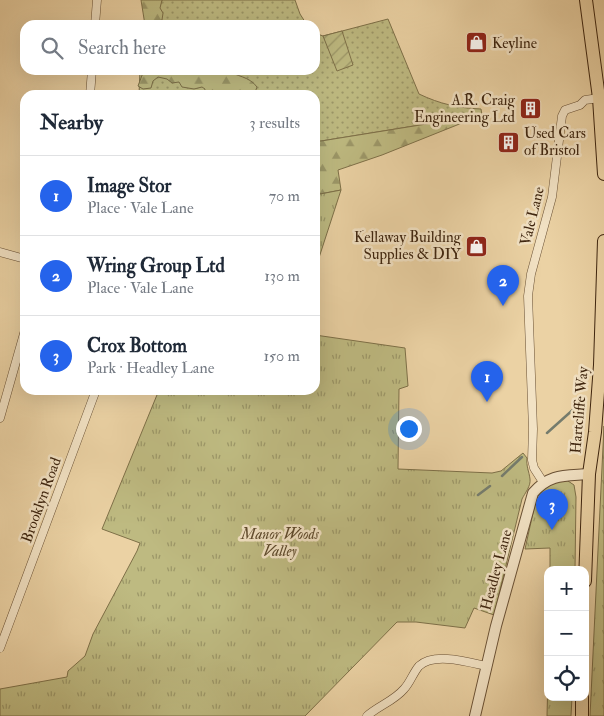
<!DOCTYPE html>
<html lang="en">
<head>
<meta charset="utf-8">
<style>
	body { margin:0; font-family:"IM FELL Double Pica",serif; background:#f2f2f3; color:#1f2937 }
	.controls { position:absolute; right:15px; bottom:15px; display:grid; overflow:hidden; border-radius:10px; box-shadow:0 5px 20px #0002 }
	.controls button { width:45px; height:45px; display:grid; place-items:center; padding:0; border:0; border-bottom:1px solid #e0e1e3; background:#fff; color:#1f2937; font:25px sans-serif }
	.you { position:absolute; left:408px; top:428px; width:18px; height:18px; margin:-12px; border:4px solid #fff; border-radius:50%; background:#1a73e8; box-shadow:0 0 0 8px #1a73e833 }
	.badge { display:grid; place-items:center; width:32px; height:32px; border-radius:50%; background:#2563eb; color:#fff; font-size:16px; font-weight:700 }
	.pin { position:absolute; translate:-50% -41px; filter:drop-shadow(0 1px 2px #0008) }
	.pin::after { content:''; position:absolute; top:26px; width:18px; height:15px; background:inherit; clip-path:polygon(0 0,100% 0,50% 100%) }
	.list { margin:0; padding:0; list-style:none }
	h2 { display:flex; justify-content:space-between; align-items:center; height:65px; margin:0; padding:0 20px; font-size:21px }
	h2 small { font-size:16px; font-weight:400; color:#747a83 }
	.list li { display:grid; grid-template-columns:32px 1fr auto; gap:15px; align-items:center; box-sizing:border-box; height:80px; padding:0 20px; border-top:1px solid #e0e1e3 }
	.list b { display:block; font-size:19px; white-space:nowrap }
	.list p { margin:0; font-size:16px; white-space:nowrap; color:#747a83 }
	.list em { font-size:16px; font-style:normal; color:#747a83 }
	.icon { flex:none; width:28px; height:28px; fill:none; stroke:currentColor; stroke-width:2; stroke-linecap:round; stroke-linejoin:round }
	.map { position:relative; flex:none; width:604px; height:716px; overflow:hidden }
	.search { position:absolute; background:#fff; box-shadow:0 5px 20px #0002; left:20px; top:20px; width:300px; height:55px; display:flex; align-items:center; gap:12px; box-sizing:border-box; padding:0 18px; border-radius:15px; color:#747a83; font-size:19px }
	.panel { position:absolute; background:#fff; box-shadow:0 5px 20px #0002; left:20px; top:90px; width:300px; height:305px; border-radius:15px }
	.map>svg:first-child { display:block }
</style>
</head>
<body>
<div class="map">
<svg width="604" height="716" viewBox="0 0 604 716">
	<defs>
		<pattern id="grass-dots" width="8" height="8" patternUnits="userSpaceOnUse" patternTransform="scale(1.25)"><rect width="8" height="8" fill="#beba81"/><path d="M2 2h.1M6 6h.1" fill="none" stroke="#9c9768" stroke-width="1.8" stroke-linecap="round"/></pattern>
		<pattern id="forest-firs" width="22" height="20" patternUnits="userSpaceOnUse" patternTransform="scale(1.25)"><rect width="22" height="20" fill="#beba81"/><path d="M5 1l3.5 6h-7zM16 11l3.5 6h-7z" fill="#9c9768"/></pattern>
		<pattern id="park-tufts" width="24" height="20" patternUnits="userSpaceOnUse" patternTransform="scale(1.25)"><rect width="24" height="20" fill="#beba81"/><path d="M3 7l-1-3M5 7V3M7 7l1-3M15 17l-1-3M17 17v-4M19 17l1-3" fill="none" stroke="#9c9768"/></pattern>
		<pattern id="garden-furrows" width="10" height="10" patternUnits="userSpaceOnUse" patternTransform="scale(1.25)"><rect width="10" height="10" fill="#beba81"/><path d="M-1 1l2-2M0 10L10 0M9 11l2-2" fill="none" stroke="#9c9768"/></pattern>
	</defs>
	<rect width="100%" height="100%" fill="#ebd2a4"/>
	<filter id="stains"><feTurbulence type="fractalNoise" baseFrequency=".004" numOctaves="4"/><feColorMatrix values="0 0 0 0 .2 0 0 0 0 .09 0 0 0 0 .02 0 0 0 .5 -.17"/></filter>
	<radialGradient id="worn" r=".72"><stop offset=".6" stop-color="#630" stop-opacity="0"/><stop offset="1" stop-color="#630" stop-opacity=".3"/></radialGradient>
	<path fill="url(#grass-dots)" stroke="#7e7048" d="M162,0H295L300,14L307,25H154Z
		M388,19L419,94C440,104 458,108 481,109L482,115L315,142V95H139L140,70H315V33L323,36Z"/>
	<path fill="url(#forest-firs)" stroke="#7e7048" d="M141,0H162L160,8L163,13L162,20L155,22L154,25H145Z
		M144,70H227C237,77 249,76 257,87L254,95H204L205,89L202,87L194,89L182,87L179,82L172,83L167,79L158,77L153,81L151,88L143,89L138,86Z
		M482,115L382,155L338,170L341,190L315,195V142Z"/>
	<path fill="url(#park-tufts)" stroke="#7e7048" d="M341,190L315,270V195Z
		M315,335L405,348L408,386L399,389L398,469L492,473L501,471L523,453L527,458C526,466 529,471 530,479C531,486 525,493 522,499L494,615L474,608L465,628L416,622H397L305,716H0V689L67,677L68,671L85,656L93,634L137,551L140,543L102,529L159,390H315Z
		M604,426V716H590Z
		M565,479L574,485L576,497L575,570H550V548L525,549L537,495L545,486Z
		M548,675V697H572L571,716H547Z"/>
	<path fill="url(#garden-furrows)" stroke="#7e7048" d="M342,31L353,65L337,71L323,36Z"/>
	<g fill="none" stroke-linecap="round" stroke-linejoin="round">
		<path stroke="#757c6d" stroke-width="2.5" d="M547,433L576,407
			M502,476L522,457
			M478,495L490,486"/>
		<defs>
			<path id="minor" d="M95,25L97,0
				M90,95L92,70
				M0,252L25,259
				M0,418L25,330
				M543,482L534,468L532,460L533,429L528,296L531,274L552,197L562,116L565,110L580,105L585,100L599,98
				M0,648L96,390
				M367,716C378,706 394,701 404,689C410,683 413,673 419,666C434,652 468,662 486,666"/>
			<path id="tertiary" d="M475,716L496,626L533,493C550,473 566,476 589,474"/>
			<path id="trunk" d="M586,0L599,98L604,174
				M585,581L589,474L595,432L600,365L604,241
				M582,716V697"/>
		</defs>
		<use href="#minor" stroke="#695034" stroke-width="9"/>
		<use href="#tertiary" stroke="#695034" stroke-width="12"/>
		<use href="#trunk" stroke="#3e250f" stroke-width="14"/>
		<use href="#minor" stroke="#f2e2c4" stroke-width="8"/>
		<use href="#tertiary" stroke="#f2e2c4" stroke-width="10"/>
		<use href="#trunk" stroke="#ebd2a4" stroke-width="12"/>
	</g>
	<defs>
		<symbol id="shop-square" viewBox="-11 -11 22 22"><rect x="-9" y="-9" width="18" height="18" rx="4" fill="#8f2418" stroke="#f2e2c4"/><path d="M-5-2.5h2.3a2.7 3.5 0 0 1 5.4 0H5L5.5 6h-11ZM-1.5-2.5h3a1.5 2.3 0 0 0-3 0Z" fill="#fff"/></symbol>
		<symbol id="building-square" viewBox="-11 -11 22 22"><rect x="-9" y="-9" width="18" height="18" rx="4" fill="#8f2418" stroke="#f2e2c4"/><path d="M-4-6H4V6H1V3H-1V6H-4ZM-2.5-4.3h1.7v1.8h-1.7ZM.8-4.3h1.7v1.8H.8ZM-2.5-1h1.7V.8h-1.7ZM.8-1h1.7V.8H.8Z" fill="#fff"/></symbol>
	</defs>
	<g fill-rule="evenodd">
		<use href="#shop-square" x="464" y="30" width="25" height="25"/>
		<use href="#building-square" x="518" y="96" width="25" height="25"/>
		<use href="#building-square" x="496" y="130" width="25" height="25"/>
		<use href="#shop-square" x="464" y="234" width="25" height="25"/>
	</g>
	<g text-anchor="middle" stroke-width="5" stroke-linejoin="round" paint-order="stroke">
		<g font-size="15" fill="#3e250f" stroke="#f2e2c4" text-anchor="start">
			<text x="492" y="48">Keyline</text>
			<text x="515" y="105" text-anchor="end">A.R. Craig<tspan x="515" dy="17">Engineering Ltd</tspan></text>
			<text x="524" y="138">Used Cars<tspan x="524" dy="17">of Bristol</tspan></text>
			<text x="461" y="242" text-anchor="end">Kellaway Building<tspan x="461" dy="17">Supplies &amp; DIY</tspan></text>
		</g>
		<g font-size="15" fill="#3e250f" stroke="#f2e2c4">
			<text transform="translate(532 216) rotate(-76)" y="5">Vale Lane</text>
			<text transform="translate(579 410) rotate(-85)" y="5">Hartcliffe Way</text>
			<text transform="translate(41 500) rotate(-70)" y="5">Brooklyn Road</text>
			<text transform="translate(496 570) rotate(-75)" y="5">Headley Lane</text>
		</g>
		<g font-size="15" font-style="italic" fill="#5e4a2c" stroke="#f2e2c4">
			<text x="280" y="539">Manor Woods<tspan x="280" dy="17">Valley</tspan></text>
		</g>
	</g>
	<rect width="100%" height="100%" filter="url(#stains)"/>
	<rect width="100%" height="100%" fill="url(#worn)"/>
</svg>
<div class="controls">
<button>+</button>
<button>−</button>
<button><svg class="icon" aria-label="locate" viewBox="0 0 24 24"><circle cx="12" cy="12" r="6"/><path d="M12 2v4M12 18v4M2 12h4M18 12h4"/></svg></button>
</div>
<div class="you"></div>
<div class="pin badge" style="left:487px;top:402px">1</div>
<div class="pin badge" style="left:503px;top:306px">2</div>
<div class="pin badge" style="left:552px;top:530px">3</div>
<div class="search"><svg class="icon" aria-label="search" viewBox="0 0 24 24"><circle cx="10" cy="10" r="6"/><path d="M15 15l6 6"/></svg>Search here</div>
<section class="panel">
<h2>Nearby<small>3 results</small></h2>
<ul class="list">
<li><span class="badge">1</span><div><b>Image Stor</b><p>Place · Vale Lane</p></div><em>70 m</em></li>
<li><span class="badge">2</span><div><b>Wring Group Ltd</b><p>Place · Vale Lane</p></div><em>130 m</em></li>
<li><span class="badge">3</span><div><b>Crox Bottom</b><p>Park · Headley Lane</p></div><em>150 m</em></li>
</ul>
</section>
</div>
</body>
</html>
